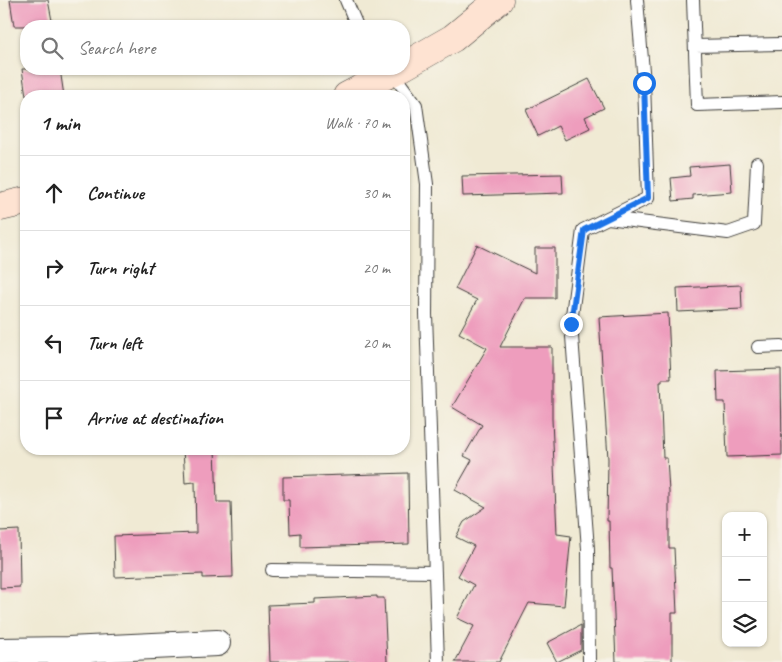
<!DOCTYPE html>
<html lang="en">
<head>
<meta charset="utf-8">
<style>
	body { margin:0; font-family:Caveat,sans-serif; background:#f2f2f2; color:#222 }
	.controls { position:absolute; right:15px; bottom:15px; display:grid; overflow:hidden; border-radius:10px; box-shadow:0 1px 4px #0004 }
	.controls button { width:45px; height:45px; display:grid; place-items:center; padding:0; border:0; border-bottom:1px solid #e0e0e0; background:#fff; color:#222; font:25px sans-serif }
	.stop { position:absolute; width:15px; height:15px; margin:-11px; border:4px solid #1a73e8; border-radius:50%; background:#fff }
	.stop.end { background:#1a73e8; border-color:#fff; box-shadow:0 1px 5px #0008 }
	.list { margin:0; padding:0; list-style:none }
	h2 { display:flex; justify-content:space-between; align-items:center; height:65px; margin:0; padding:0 20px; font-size:21px }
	h2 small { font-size:16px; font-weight:400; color:#767676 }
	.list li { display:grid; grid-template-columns:32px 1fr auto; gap:15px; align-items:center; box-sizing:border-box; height:75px; padding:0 20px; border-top:1px solid #e0e0e0 }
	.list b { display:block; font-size:19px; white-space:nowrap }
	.list em { font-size:16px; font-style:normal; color:#767676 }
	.icon { flex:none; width:28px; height:28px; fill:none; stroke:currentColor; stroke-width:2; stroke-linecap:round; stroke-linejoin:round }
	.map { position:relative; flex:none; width:782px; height:662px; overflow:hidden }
	.search { position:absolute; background:#fff; box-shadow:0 1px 4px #0004; left:20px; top:20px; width:390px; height:55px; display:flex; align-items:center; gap:12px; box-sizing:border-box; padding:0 18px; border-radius:20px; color:#767676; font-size:19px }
	.panel { position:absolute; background:#fff; box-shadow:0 1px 4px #0004; left:20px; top:90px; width:390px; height:365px; border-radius:20px }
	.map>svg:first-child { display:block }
</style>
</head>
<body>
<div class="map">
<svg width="782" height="662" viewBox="0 0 782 662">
	<rect width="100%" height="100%" fill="#f7f3e8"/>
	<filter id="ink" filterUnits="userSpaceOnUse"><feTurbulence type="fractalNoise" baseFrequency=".02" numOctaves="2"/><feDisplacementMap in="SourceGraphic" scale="10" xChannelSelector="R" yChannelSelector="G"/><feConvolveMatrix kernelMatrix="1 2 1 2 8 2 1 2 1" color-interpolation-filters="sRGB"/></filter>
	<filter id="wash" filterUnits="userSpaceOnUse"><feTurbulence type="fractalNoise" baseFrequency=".0096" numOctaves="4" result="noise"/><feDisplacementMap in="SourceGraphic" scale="20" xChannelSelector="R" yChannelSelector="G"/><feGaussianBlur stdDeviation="1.12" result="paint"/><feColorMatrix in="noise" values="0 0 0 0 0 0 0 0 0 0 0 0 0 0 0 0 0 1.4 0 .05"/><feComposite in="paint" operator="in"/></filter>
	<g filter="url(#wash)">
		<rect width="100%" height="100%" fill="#f0ead4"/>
		<g id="blocks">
			<path fill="#ee9dbd" d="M10,0H48L53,26H14Z
				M22,69H60L64,96H26Z
				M589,79L604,108L585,117L590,128L565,140L558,126L538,136L526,110Z
				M730,164L732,192L693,195V199L673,201L671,178L690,176L689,167Z
				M562,174L563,193L463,196L462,176Z
				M477,245L535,273V248H555V298H525L500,347H552V419L557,534L571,536L564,606L529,603L499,662H455L474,626L457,618L474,585L458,576L474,546L456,537L464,522L486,507L455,490L472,460L464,456L482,425L452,407L487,348L459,333L477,300L455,289Z
				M741,285L742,309L678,312L677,288Z
				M668,313L671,379H662V382H660L663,458H667L669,492V548H674L677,613H672V662H616L612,568H610L609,521H607L608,459L599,317Z
				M781,369L782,455L727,457L725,402H718L717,371Z
				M183,449H215L217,502H231L233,577L203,578V574L115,577L114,536L196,533L195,482L185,483Z
				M408,473L409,544L300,547V533L290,534L289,500H283V477Z
				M19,530L20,587L0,588V531Z
				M377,596V598H384L387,662H270L268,605L315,603V599Z
				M581,625V650L557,662L547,643Z"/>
		</g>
	</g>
	<g filter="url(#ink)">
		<use href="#blocks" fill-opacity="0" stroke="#3c3b38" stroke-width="1"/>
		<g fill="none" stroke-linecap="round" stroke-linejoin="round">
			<defs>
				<path id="service" d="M346,0L357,26
					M693,0L697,105L782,102
					M695,46L782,44
					M391,71L416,105L427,184L426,314L438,662
					M608,218L728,233L754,224L757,163
					M758,347L782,346
					M272,570L435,572
					M589,662L588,549L571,323L583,230L648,198L644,83L637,0"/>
				<path id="minor" d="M0,651L68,650L217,643"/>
				<path id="secondary" d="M404,66L453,38L499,0
					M347,96L398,69
					M0,207L26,201"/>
			</defs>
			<use href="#service" stroke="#3c3b38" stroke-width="14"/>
			<use href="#minor" stroke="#3c3b38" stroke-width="28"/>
			<use href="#secondary" stroke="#3c3b38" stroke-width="29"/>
			<use href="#service" stroke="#fff" stroke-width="12"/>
			<use href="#minor" stroke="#fff" stroke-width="26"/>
			<use href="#secondary" stroke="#fee3d2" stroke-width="28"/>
		</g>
	</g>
	<g fill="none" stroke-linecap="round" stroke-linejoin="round" filter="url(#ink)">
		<path stroke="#1a73e8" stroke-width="6" d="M571,324L584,230L648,198L644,83"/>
	</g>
</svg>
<div class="controls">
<button>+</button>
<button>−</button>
<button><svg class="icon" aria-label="layers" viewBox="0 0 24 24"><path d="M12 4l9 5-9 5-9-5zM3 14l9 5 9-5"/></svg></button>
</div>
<div class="stop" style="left:644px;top:83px"></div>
<div class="stop end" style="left:571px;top:324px"></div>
<div class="search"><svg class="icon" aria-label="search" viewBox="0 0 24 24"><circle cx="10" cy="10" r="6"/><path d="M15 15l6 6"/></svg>Search here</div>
<section class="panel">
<h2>1 min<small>Walk · 70 m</small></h2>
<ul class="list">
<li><svg class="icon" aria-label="ahead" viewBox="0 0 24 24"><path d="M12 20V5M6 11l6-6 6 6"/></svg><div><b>Continue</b></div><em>30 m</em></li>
<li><svg class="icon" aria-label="right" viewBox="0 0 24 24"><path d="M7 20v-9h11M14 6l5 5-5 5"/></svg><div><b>Turn right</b></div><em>20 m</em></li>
<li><svg class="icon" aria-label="left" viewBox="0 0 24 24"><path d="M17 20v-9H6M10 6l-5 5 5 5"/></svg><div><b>Turn left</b></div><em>20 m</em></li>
<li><svg class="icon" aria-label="arrive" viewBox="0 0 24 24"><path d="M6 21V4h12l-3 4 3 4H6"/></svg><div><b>Arrive at destination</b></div></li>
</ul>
</section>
</div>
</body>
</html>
